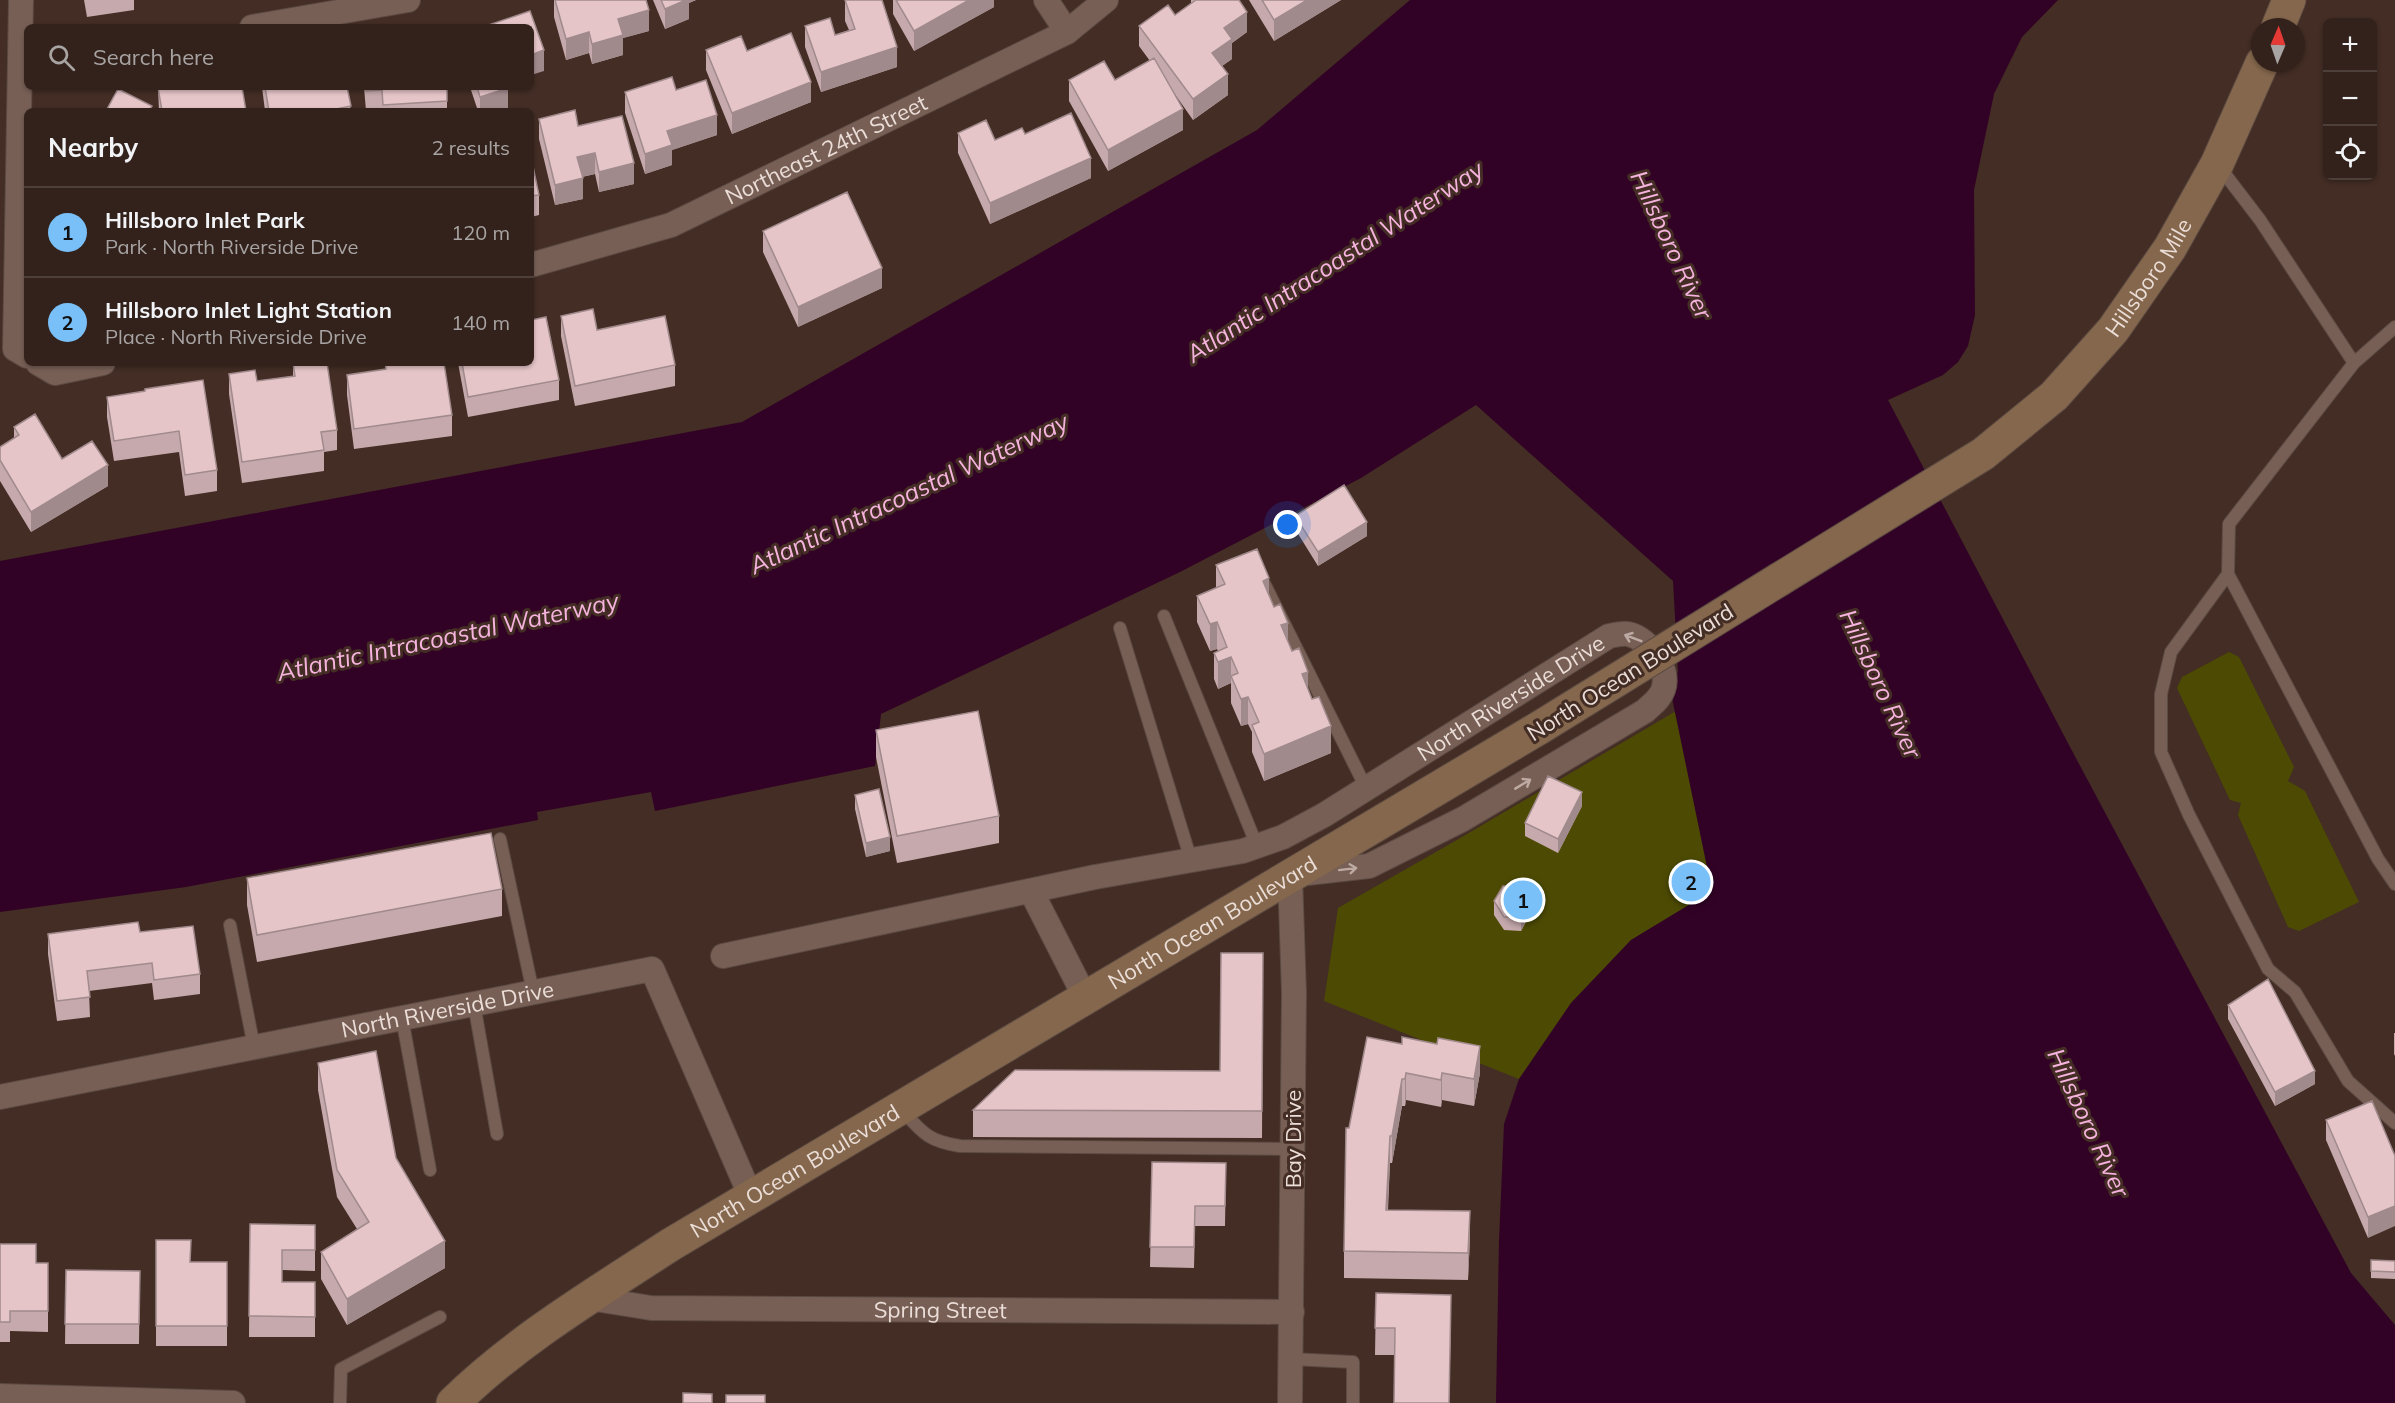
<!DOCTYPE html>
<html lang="en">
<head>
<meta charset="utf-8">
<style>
	body { margin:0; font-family:Mulish,sans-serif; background:#3d2f28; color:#f1f3f6 }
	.controls { position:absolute; right:18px; top:18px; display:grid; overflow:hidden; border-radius:9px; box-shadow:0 2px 4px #0004 }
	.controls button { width:54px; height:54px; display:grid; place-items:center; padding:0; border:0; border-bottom:2px solid #4d3f3a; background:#32221b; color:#f1f3f6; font:30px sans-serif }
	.compass { position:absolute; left:2251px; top:18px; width:54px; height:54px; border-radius:50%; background:#32221b; box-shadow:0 2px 4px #0004; rotate:2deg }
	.you { position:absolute; left:1288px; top:525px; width:21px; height:21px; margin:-15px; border:4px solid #fff; border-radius:50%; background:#1a73e8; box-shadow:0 0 0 9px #1a73e833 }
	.badge { display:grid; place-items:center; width:39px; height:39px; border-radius:50%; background:#79bff8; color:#111; font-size:20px; font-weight:700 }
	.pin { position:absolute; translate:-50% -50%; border:3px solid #fff; box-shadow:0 2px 6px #0006 }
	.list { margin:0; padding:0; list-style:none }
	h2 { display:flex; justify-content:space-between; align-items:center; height:78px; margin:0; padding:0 24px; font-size:26px }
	h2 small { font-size:20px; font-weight:400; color:#a8a4a3 }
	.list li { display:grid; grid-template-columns:39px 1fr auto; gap:18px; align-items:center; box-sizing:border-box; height:90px; padding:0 24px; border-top:2px solid #4d3f3a }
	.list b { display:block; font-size:22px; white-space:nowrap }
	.list p { margin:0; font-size:20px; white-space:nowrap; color:#a8a4a3 }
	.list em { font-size:20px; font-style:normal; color:#a8a4a3 }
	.icon { flex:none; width:33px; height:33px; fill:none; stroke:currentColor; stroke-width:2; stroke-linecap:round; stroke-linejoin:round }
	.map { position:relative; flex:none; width:2395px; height:1403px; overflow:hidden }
	.search { position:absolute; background:#32221b; box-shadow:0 2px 4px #0004; left:24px; top:24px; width:510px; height:66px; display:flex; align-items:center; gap:15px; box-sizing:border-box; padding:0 21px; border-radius:9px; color:#a8a4a3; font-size:22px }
	.panel { position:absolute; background:#32221b; box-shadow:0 2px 4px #0004; left:24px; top:108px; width:510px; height:258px; border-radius:9px }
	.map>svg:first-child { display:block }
</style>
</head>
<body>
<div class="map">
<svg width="2395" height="1403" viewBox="0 0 2395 1403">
	<rect width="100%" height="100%" fill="#432d24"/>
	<path fill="#4d4b03" d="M2229,652L2239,657L2294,767L2288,781L2305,791L2359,902L2299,931L2288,927L2238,815L2241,803L2230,800L2177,688L2182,677Z
		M1676,711L1712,891L1631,940L1571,1003L1519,1079L1324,1001L1338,908L1457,840Z"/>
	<path fill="#320226" d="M1410,0H2058L2022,37L1994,94L1974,190L1975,315L1968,346L1958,362L1943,375L1888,400L2070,747L2351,1273L2395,1325V1403H1496L1499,1241L1504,1124L1519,1079L1571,1003L1631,940L1712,891L1672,698L1678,671L1673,581L1476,405L1361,478L1180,572L881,714L875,766L655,811L651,792L537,812L538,820L186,887L0,912V561L742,422L1257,130Z"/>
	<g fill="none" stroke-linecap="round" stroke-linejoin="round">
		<defs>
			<path id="lane" d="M2218,165L2260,220L2354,363L2229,524L2228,574L2378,859L2395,884
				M2354,363L2395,327
				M2228,574L2171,652L2161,694V752L2189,815L2268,969L2295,992L2348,1081L2395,1123
				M1262,579L1366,788
				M1164,616L1257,846
				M1120,628L1191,860
				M500,839L533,992
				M230,925L254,1047
				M474,1004L497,1134
				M402,1018L430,1170
				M901,1109C922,1132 927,1141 960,1146L1293,1149
				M1291,1359L1353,1362V1403
				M340,1403L341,1369L440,1317"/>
			<g id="street">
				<path d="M21,0L15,349L27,356"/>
				<path d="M1046,0L1067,32"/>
				<path d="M252,27L408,0"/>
				<path id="s1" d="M531,265L671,225L1067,32L1106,0"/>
				<path d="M38,363L55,373L103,363"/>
				<path d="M1031,891L1085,997"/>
				<path id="s2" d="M723,956L1095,877L1243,851L1283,837L1324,815L1609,636C1615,635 1623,633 1628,634C1649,638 1671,670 1663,690C1660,699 1652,704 1645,711L1463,819L1369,866L1290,875L1294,993L1290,1403"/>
				<path id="s3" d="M0,1097L652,969L751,1197"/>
				<path id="s4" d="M589,1298L651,1308L1292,1312"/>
				<path d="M0,1396L233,1403"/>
			</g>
			<g id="secondary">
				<path d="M2278,27L2289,0"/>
				<path id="s5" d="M1780,579L1983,454L2054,396L2113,330L2170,248L2217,164L2262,63"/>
				<path id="s6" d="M453,1403C516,1341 595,1294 670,1245L1539,728"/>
			</g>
		</defs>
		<use href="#lane" stroke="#5b4942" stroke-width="14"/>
		<use href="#street" stroke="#5b4942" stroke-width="26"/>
		<use href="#secondary" stroke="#5b4942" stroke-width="35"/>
		<use href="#lane" stroke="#775f55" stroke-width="12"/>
		<use href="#street" stroke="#775f55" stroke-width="24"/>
		<use href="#secondary" stroke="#84674c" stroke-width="33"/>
		<defs>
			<path id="secondary-bridge" d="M1539,728L1780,579"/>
		</defs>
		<use href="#secondary-bridge" stroke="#5b4942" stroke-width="35" stroke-linecap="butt"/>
		<use href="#secondary-bridge" stroke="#84674c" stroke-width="33"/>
	</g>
	<path fill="#c5a9ac" d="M84,0H134V10L87,17Z
		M554,0H584L649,31L623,38V55L592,64L589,53L566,60L554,17Z
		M653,0H696L689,3V19L665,29Z
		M845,0L897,67L821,92L805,47V26L835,35L849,30L845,21Z
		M893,0H994V7L914,51L893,14Z
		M1191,0H1239L1247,32L1232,43V59L1222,66L1228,95L1193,120L1174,93L1183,130L1108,171L1069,101V80H1115L1150,61L1139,46V26L1175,15L1191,4Z
		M1249,0H1341L1274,41Z
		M706,50L747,51L811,102L732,134L706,70Z
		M158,87L246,111H159Z
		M262,87H347L351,111H265Z
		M364,87H447V111H366Z
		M470,87H508V108L500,111H478Z
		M676,90L717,135L672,150V165L645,174L625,113V92Z
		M539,119L578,126L634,184L599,192L595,174L582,177L583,199L555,205L539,139Z
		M958,133L995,140L1025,134L1091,178L990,224L958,153Z
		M531,157L539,195V215L531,217Z
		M763,231L882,288L798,327L763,252Z
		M561,316L597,330L675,365V386L575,406L561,336Z
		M293,363L337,430V450L324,452V471L242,483L229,394V374L257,381L293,376Z
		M385,363L452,415V436L354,449L347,395V375L385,370Z
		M458,363H531L559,380V400L468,417Z
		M145,391L217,470V491L185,496L179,452L114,461L107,417V397Z
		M14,427L62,459L108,486L31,532L0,481V447L14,438Z
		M1295,516L1367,536L1318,566L1295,529Z
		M1216,565L1269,596L1308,690L1331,753L1264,781L1252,752V732L1248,724L1241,726L1231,703V683L1218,689L1214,679V653L1218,651L1217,649L1210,651L1197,622V596L1216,588Z
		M876,730L999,816V843L897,863L876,757Z
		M855,795L890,851L866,857L855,809Z
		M1582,806L1558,853L1525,836V823Z
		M247,878L502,889V916L257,962L247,905Z
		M1494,901L1529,916L1521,931L1504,930L1494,915Z
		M140,932L200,974V994L154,1000L152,983L89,991L90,1017L57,1021L48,954V934Z
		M1263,953L1262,1138L973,1137V1110L1220,1071Z
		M2228,1005L2315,1084L2275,1106L2228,1019Z
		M2394,1033H2395V1056L2394,1054Z
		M1402,1044L1480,1073L1474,1106L1442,1100L1441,1107L1406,1100L1405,1106H1402L1392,1163H1390L1388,1210L1470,1238L1468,1280L1344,1278V1251L1349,1128Z
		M318,1063L396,1158L445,1268L347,1325L321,1279V1252L357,1229L337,1197L318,1090Z
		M2372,1101L2368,1238L2326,1140V1120Z
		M1152,1162L1226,1163L1225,1226H1195L1194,1268L1150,1267Z
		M250,1224L315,1225V1271L282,1270V1282H315V1337H249Z
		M156,1240L191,1262H227V1346H156Z
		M0,1244L36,1263H48V1332L10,1331V1342H0Z
		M2371,1260L2395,1261V1279L2371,1278Z
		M66,1270L140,1271L139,1344H65Z
		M1376,1293L1451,1322L1449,1403H1394L1395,1355H1375Z"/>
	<path fill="#a08a8c" d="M683,0H696L689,3V19L665,29V9Z
		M969,0H994V7L914,51V31Z
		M1307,0H1341L1274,41V20Z
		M649,10V31L623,38V55L592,64V44L618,19Z
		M1247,12V32L1232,43V59L1212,73V53L1224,28Z
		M589,32V53L566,60V39Z
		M897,47V67L821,92V72Z
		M544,50V71L531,75V55Z
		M1228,74V95L1193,120V99Z
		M811,82V102L732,134V113Z
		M508,88V108L500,111H480V97Z
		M1183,109V130L1108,171V150Z
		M717,115V135L672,150V165L645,174V154L667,131Z
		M595,153V174L577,178V157Z
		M1091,158V178L990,224V203Z
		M634,163V184L599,192V172Z
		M583,178V199L555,205V185Z
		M882,268V288L798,327V307Z
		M108,465V486L31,532V512Z
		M1367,522V536L1318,566V552Z
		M1269,578V605L1263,581Z
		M1217,622V649L1210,651V624Z
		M1288,623V649L1281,625Z
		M1231,657V683L1218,689V662Z
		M1308,672V698L1302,674Z
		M1248,697V724L1241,726V699Z
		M1331,726V753L1264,781V754Z
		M1582,792V806L1558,853V839Z
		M890,837V851L866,857V843Z
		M1529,902V916L1521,931V917Z
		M1480,1046V1073L1474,1106V1079Z
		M2315,1071V1084L2275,1106V1092Z
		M1406,1073V1100L1405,1106V1079Z
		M1442,1073V1100L1441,1107V1080Z
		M1402,1079V1106L1392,1163V1136Z
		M1390,1136V1163L1386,1237V1210Z
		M2395,1206V1226L2368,1238V1217Z
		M1470,1211V1238L1468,1280V1253Z
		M445,1241V1268L347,1325V1299Z"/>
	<path fill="#e5c5c8" stroke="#a08a8c" stroke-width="1.5" d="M555,0H646L649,10L618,19L623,35L592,44L589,32L566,39Z
		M661,0H686L665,9Z
		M845,0H882L897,47L821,72L805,26L830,18L835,35L855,29Z
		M896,0H969L914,31Z
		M1196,0H1239L1247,12L1224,28L1232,39L1212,53L1228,74L1193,99L1139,26L1168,5L1175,15Z
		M1262,0H1307L1274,20Z
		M530,11L544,50L531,55V27H483Z
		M791,33L811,82L732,113L706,50L741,36L747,51Z
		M1154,58L1183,109L1108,150L1069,80L1104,61L1115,80Z
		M672,77L676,90L706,80L717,115L667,131L672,145L645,154L625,92Z
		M158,87H242L246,111H162Z
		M265,87H347L351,106L326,111H269Z
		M366,87H447V101L383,105L382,90L366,91Z
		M477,87H508V88L480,97Z
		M118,89L152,106L149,111H106Z
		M575,110L578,126L622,116L634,163L599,172L595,153L577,157L583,178L555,185L539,119Z
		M1071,113L1091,158L990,203L958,133L986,120L995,140L1022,128L1025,134Z
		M531,157L539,195L531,196Z
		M847,192L882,268L798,307L763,231Z
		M593,309L597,330L665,316L675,365L575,386L561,316Z
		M546,317L559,380L468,397L462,363H531V320Z
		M293,363H327L337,430L321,432L324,450L242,462L229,374L255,370L257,381L295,376Z
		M385,363H444L452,415L354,429L347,375L386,369Z
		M203,380L217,470L185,475L179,431L114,441L107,397L145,391V389Z
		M35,414L62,459L92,441L108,465L31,512L0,460V447L19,435L14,427Z
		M1344,485L1367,522L1318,552L1295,516Z
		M1257,549L1269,578L1263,581L1274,607L1280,604L1288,623L1281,625L1292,651L1299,648L1308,672L1302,674L1312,699L1319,697L1331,726L1264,754L1252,725L1259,722L1248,697L1241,699L1231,676L1238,673L1231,657L1218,662L1214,653L1227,647L1217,622L1210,624L1197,596L1225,584L1216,565Z
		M978,711L999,816L897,836L876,730Z
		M1548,776L1582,792L1558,839L1525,823Z
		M879,789L890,837L866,843L855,795Z
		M491,833L502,889L257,935L247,878Z
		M1503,886H1520L1529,902L1521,917H1504L1494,901Z
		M138,922L140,932L193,926L200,974L154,980L152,963L87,971L90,997L57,1001L48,934Z
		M1221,953H1263L1262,1111L973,1110L1015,1070L1220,1071Z
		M2268,979L2315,1071L2275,1092L2228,1005Z
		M1367,1037L1402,1044V1037L1437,1044L1438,1038L1480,1046L1474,1079L1442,1073L1441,1080L1406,1073L1405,1079H1402L1392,1136H1390L1386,1210L1470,1211L1468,1253L1344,1251L1346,1128H1349Z
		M376,1051L396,1158L445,1241L347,1299L321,1252L369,1222L337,1170L318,1063Z
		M2372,1101L2395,1156V1206L2368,1217L2326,1120Z
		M1152,1162L1226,1163L1225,1206H1195L1194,1247H1150Z
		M250,1224L315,1225V1250H282V1282H315V1317L249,1316Z
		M156,1240H191L190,1262H227V1326H156Z
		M0,1244H36V1263H48V1311H10V1322H0Z
		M2371,1260L2395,1261V1272L2371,1271Z
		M66,1270L140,1271L139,1324H65Z
		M1376,1293L1451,1295L1449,1403H1394L1395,1328H1375Z
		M683,1393L712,1394V1403H683Z
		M726,1395H765V1403H726Z"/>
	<defs><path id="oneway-shaft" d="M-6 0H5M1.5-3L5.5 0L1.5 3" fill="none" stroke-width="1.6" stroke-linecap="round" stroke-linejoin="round" transform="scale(1.5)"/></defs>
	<g stroke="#bdaba3">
		<use href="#oneway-shaft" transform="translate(1633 638) rotate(-159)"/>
		<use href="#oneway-shaft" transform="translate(1523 784) rotate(-31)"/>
		<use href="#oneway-shaft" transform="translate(1348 869) rotate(-7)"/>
	</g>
	<g text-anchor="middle" stroke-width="6" stroke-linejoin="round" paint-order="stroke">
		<g font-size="22" fill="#ebddd7" stroke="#432d24">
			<text dy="8" stroke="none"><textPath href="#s1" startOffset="318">Northeast 24th Street</textPath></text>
			<text dy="8" stroke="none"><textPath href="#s5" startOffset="482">Hillsboro Mile</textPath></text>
			<text transform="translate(1630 672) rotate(-32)" y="8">North Ocean Boulevard</text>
			<text dy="8" stroke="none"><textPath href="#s2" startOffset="840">North Riverside Drive</textPath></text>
			<text dy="8" stroke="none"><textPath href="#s6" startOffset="900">North Ocean Boulevard</textPath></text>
			<text dy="8" stroke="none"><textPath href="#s3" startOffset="456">North Riverside Drive</textPath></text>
			<text transform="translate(1293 1139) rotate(-90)" y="8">Bay Drive</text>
			<text dy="8" stroke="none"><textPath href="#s6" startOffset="414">North Ocean Boulevard</textPath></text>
			<text dy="8" stroke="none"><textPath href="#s4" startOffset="352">Spring Street</textPath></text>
		</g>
		<g font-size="24" font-style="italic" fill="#f6b3de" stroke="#432d24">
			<text transform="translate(1671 245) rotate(65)" y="8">Hillsboro River</text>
			<text transform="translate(1335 262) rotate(-33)" y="8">Atlantic Intracoastal Waterway</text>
			<text transform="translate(909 494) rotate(-25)" y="8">Atlantic Intracoastal Waterway</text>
			<text transform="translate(448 637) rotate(-12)" y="8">Atlantic Intracoastal Waterway</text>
			<text transform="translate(1880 684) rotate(65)" y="8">Hillsboro River</text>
			<text transform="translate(2088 1123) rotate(65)" y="8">Hillsboro River</text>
		</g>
	</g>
</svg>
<div class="controls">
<button>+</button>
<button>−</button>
<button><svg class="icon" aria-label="locate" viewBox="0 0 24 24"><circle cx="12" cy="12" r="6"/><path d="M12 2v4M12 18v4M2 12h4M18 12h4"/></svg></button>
</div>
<svg class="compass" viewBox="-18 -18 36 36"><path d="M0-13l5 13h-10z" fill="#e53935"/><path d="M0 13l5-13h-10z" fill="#a8a4a3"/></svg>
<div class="you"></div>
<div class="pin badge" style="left:1523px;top:900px">1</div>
<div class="pin badge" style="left:1691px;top:882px">2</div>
<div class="search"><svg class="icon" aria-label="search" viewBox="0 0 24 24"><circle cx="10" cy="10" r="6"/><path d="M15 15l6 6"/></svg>Search here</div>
<section class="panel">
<h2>Nearby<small>2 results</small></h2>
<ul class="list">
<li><span class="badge">1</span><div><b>Hillsboro Inlet Park</b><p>Park · North Riverside Drive</p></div><em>120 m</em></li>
<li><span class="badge">2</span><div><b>Hillsboro Inlet Light Station</b><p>Place · North Riverside Drive</p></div><em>140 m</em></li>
</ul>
</section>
</div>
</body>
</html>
